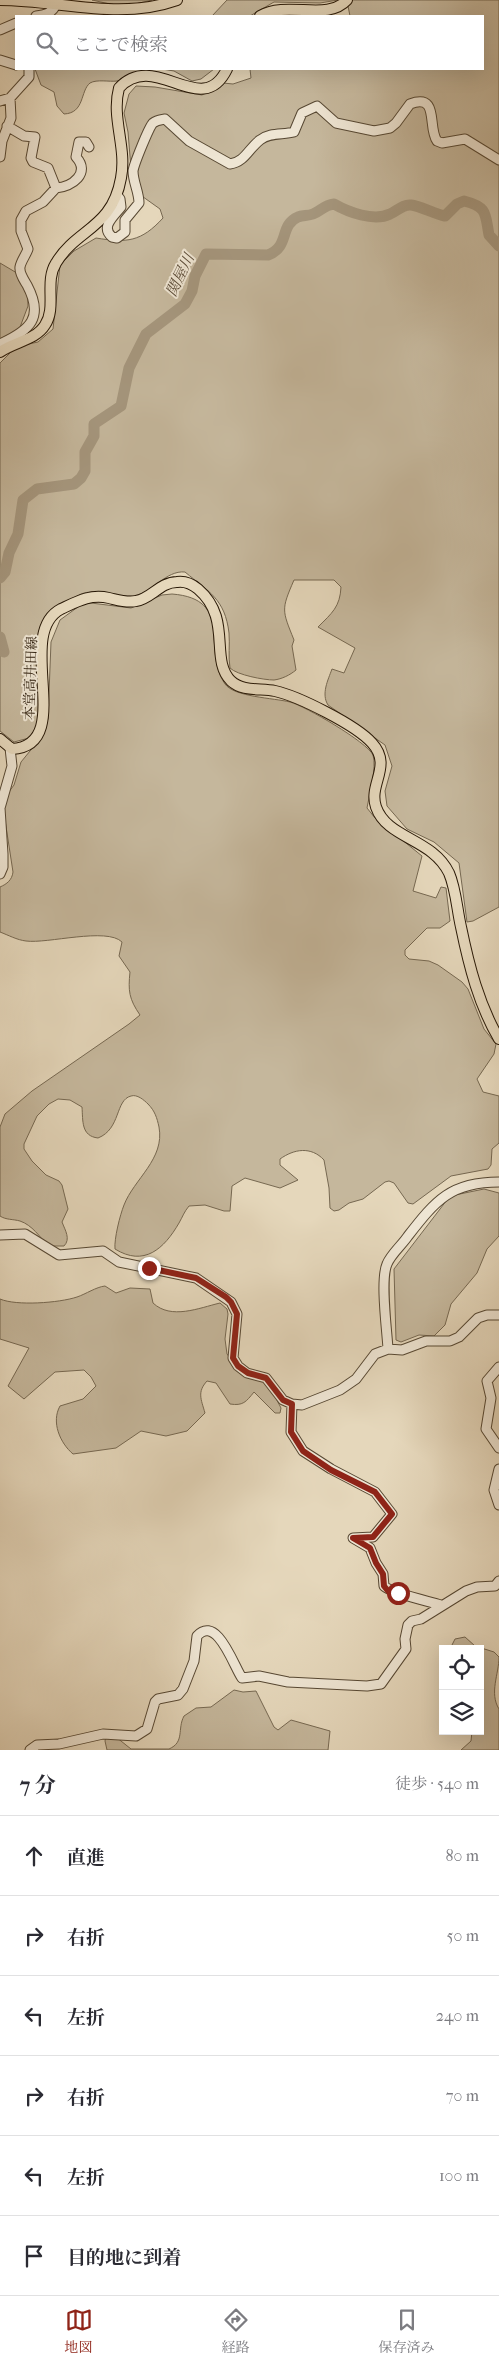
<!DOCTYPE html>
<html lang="ja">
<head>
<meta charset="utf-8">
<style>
	body { margin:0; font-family:"IM FELL French Canon","Noto Serif JP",serif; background:#f2f2f3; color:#2b2b33 }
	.controls { position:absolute; right:15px; bottom:15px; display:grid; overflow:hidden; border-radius:0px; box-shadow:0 5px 20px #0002 }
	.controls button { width:45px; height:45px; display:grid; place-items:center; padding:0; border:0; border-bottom:1px solid #e1e1e2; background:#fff; color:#2b2b33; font:25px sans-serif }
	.stop { position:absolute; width:15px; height:15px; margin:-11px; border:4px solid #8f2418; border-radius:50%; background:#fff }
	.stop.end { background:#8f2418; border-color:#fff; box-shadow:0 1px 5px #0008 }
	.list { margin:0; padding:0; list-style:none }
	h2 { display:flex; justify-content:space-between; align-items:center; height:65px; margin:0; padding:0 20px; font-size:21px }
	h2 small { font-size:16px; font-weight:400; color:#7c7c81 }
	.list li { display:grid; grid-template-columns:32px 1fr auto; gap:15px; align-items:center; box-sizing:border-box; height:80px; padding:0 20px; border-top:1px solid #e1e1e2 }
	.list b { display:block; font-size:19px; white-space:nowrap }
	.list em { font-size:16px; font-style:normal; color:#7c7c81 }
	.icon { flex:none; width:28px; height:28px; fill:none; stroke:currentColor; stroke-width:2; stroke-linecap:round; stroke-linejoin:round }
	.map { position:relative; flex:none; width:499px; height:1750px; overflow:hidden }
	.search { position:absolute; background:#fff; box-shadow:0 5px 20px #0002; left:15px; right:15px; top:15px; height:55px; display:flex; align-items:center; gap:12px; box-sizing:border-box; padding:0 18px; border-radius:0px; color:#7c7c81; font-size:19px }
	.sheet { height:545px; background:#fff }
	nav { display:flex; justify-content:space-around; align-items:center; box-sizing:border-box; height:70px; border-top:1px solid #e1e1e2; background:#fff; font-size:14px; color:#7c7c81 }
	nav a { display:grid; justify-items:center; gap:2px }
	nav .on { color:#8f2418 }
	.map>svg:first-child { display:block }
</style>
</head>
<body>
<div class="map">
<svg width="499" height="1750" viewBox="0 0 499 1750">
	<rect width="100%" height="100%" fill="#e5d7bb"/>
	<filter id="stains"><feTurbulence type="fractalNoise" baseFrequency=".004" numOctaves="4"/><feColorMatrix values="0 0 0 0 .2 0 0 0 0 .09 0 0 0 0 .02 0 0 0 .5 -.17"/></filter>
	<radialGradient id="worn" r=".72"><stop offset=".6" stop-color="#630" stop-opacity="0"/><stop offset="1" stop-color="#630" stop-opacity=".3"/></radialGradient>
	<path fill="#c5b79c" stroke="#766851" d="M92,0H152L123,7Z
		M227,0H338L320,3L274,2L250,16H212Z
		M352,0H499V907L473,921L467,922L459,863L434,842L407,829L387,806L385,791L392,766L385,745L328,705C321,694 328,680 332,669L344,673L355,648L318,627C332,613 340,607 341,587L334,580H294C281,610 282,610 294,640L292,646L296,670C290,675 282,679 274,680C264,680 237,675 230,668C228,656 230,645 229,633C225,599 209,592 185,572C166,570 152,593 134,596C116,598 93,586 77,596C64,605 52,620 40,631L38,726L29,738L14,742L0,731V363L11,352L24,345L38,342L53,329L60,265L74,251L96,238C127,243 141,242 163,218L160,209L139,194L132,181L128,132L124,113L129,94L136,86L155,87L202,95L223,83L233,84L251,78L250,69H483V16H350L348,6Z
		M35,69H147C137,72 127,79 117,81C109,82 97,79 90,83C80,91 85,113 64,114L57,106L54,92L41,85Z
		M162,69H214L201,79L192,81L174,71Z
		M0,263L27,279L28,306L17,335L0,344Z
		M172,594C235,599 201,649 225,684C234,697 274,698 290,702C305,706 367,742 373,755C377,767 369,796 367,808L375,818L422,856L413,891L436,898L441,887L446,888L450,921L440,928H427L405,950V955L409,959L429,961L438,965L462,982L468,989L484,1029L496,1044L494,1054L477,1079L483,1092L499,1096V1143L492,1149L491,1165L488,1169L451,1176L413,1204L408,1203L394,1183L389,1181L385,1182L363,1199L349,1203L339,1210L334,1211L330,1208L329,1188L324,1160C311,1146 294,1149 280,1159V1165L298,1180L280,1188L245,1178L232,1186L230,1211H224L205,1205L189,1206C184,1212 183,1216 179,1223C164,1249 144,1267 115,1249C114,1239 120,1215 124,1205C134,1179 165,1159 159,1127C157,1118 155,1111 148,1104C144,1100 137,1094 131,1096C115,1100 121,1129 98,1138C81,1136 83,1121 82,1107L70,1100L58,1099L49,1104L37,1116L24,1144V1149L32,1161L46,1175L59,1181L62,1185L68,1209L62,1222C65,1230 71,1239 64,1246H48C40,1237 32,1225 20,1221C13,1219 6,1220 0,1216V1127L5,1114L32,1091L129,1024L140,1015C129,999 128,991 130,972L119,956L122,942C107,927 47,944 26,941C17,940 8,935 0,932V887C7,884 12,880 13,872L3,807L8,793L14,785L21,762L39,740L48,719L51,642L60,620L82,604L91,603L131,608L162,595Z
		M484,1189L499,1193V1236L487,1249L477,1273L451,1304L445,1325L434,1336L419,1335L401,1342L396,1340L394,1269L450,1196Z
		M105,1286L116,1293L130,1288L150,1289L153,1303C171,1320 199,1308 220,1303L227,1309L228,1314L225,1339L227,1354L241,1372L268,1383L281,1408L280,1413H275L254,1392C246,1402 243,1406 230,1404L216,1383L207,1381C197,1392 201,1399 205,1413L187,1431L166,1436L141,1431L116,1448L73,1454C60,1443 51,1422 60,1406L83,1399L96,1386L91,1377L84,1370L55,1372L24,1399L8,1386L29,1348L0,1339V1299C16,1306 59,1303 77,1297C86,1294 96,1287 105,1286Z
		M465,1637L475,1646L494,1652L499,1657C499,1674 489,1693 499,1709V1750H461L471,1741L472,1731H480V1649H450L455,1639Z
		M234,1690L243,1692L256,1691L274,1727L278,1730L291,1720L330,1731L328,1750H107L105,1741L106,1736L116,1737L131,1749H169C185,1742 177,1729 184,1716L196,1708L211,1707Z"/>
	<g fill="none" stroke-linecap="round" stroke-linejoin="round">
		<path stroke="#a5967d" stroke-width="11" d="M0,578L5,572L9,553L18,534L23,500L37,489L74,484L81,478L85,471V452L94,436V424L121,406L129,368L146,334L185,304L192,291L195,276L206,254L268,255C290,247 279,225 298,217C302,215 308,216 313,214C321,211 324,205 334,204C348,212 374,222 390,214C397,211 403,204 411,205C420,206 435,214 445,216L457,204L464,201C488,207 485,214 489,235L499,246
			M0,637L4,652"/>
		<defs>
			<path id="minor" d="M36,16C45,15 53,13 56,4
				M0,30L16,23
				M0,60L16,65
				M0,101L10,98L29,77V69
				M7,126L24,136L35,137L31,158L33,162L48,168L56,188
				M0,157L2,141L11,118L10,98
				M117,195L120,199L121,207C114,216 100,227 112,237L117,238L125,232V220L139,203C139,192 133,182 133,171C134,164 149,127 153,123C157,120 160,120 165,119L189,141L230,164C245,162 249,148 260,140C270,132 283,135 294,132L302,113L317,106L336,123L374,131L390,128L396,123L410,104C440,93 427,127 437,141L442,143L465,139L499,160
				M0,344C31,330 44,317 27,285C24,280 19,273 20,267C21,261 26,255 28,249L21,231V220L26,211L43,202L56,188C72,187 91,173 76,157L79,142H86L89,147
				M0,874L3,867V854L0,808L12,766L10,748
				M0,1235L25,1234L59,1255L103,1251L119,1262L196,1278L231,1302L237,1314L233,1358L238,1366L247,1373L266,1378L283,1400L292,1404L302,1405L340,1390L356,1379L375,1354L388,1349L402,1350L426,1341H450L459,1337L478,1318L487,1315H499
				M388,1349C387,1330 380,1280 387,1264C391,1254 402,1245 408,1236C436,1200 451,1182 499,1182
				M499,1367L487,1381L491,1398L486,1429L499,1448
				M292,1404L291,1432L303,1451L331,1469L375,1492L392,1514L373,1537L353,1538L370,1548L376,1563L383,1574L384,1586C391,1593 428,1601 441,1605
				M499,1469L494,1490L499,1505
				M30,1750L37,1745L59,1744L103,1734L136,1736L147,1729L155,1702L158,1699L178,1695L183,1689L194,1661L197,1636C217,1614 234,1667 242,1678L259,1676L288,1682L367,1686L381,1684L406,1649L405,1639L408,1625L412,1621L421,1619L466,1591L477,1587L495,1586L499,1581"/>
			<path id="major" d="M0,0C60,0 118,21 177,0
				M260,16C288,0 327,22 347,0
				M0,352C14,342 36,340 45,325C57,307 44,282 56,263C77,228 112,229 121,178C127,147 111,118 119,88C155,49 202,121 227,69
				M0,739L12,749C77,745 13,634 61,609C78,601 90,594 109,598C118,600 127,603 136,601C151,599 160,582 177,582C184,581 192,584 198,589C233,619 209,659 231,681C243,692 261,688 275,691C298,696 356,725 372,743C393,766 368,784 376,807C387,839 432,838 449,873C456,889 457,910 461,927C469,966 479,1005 499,1039"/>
		</defs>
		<use href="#minor" stroke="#574833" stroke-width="11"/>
		<use href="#major" stroke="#281806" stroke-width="12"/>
		<use href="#minor" stroke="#eee5d3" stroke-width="9"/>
		<use href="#major" stroke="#e5d7bb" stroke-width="10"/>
	</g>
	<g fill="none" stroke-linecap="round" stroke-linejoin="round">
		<path stroke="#8f2418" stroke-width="6" d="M149,1268L196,1278L226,1297L231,1302L237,1314L233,1358L238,1366L248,1373L266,1378L283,1400L292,1404L291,1432L303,1451L331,1470L375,1492L392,1514L373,1537L353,1538L370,1548L376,1563L383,1574L384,1586L388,1591L398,1593"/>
	</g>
	<g text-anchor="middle" stroke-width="4" stroke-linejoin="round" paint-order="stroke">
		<g font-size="14" fill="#281806" stroke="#eee5d3">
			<text transform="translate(30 678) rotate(-88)" y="5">本堂高井田線</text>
		</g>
		<g font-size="15" font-style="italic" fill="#5a4a36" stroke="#eee5d3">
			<text transform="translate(180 275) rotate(-64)" y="5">関屋川</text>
		</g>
	</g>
	<rect width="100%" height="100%" filter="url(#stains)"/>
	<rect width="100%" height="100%" fill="url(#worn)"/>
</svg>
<div class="controls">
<button><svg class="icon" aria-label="locate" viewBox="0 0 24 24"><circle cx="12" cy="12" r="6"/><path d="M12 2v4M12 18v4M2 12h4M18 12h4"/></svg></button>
<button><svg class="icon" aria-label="layers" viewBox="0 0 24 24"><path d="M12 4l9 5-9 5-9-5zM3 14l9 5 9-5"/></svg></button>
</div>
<div class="stop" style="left:398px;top:1593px"></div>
<div class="stop end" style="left:149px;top:1268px"></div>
<div class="search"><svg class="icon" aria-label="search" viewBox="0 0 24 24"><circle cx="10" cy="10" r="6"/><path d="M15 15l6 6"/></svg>ここで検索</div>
</div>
<section class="sheet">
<h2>7 分<small>徒歩 · 540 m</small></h2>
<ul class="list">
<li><svg class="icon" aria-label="ahead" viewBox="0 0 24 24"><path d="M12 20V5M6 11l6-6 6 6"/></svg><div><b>直進</b></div><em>80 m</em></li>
<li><svg class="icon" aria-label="right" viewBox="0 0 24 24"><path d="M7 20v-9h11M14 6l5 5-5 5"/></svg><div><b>右折</b></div><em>50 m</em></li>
<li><svg class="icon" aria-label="left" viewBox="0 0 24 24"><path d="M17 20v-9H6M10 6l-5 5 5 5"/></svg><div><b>左折</b></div><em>240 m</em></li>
<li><svg class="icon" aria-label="right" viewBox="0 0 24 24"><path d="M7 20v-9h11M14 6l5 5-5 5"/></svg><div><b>右折</b></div><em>70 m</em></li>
<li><svg class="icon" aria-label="left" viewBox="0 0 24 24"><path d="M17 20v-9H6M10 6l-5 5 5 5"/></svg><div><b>左折</b></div><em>100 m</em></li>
<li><svg class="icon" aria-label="arrive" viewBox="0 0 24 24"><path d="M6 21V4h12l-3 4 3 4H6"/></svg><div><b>目的地に到着</b></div></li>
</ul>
</section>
<nav>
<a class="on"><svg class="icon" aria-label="map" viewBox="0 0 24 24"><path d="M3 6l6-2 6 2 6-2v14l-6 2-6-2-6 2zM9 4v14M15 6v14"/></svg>地図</a>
<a><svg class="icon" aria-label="directions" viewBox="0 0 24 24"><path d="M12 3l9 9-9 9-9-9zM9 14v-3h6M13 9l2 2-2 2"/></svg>経路</a>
<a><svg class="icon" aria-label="saved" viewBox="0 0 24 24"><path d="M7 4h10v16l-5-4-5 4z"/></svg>保存済み</a>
</nav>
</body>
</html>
